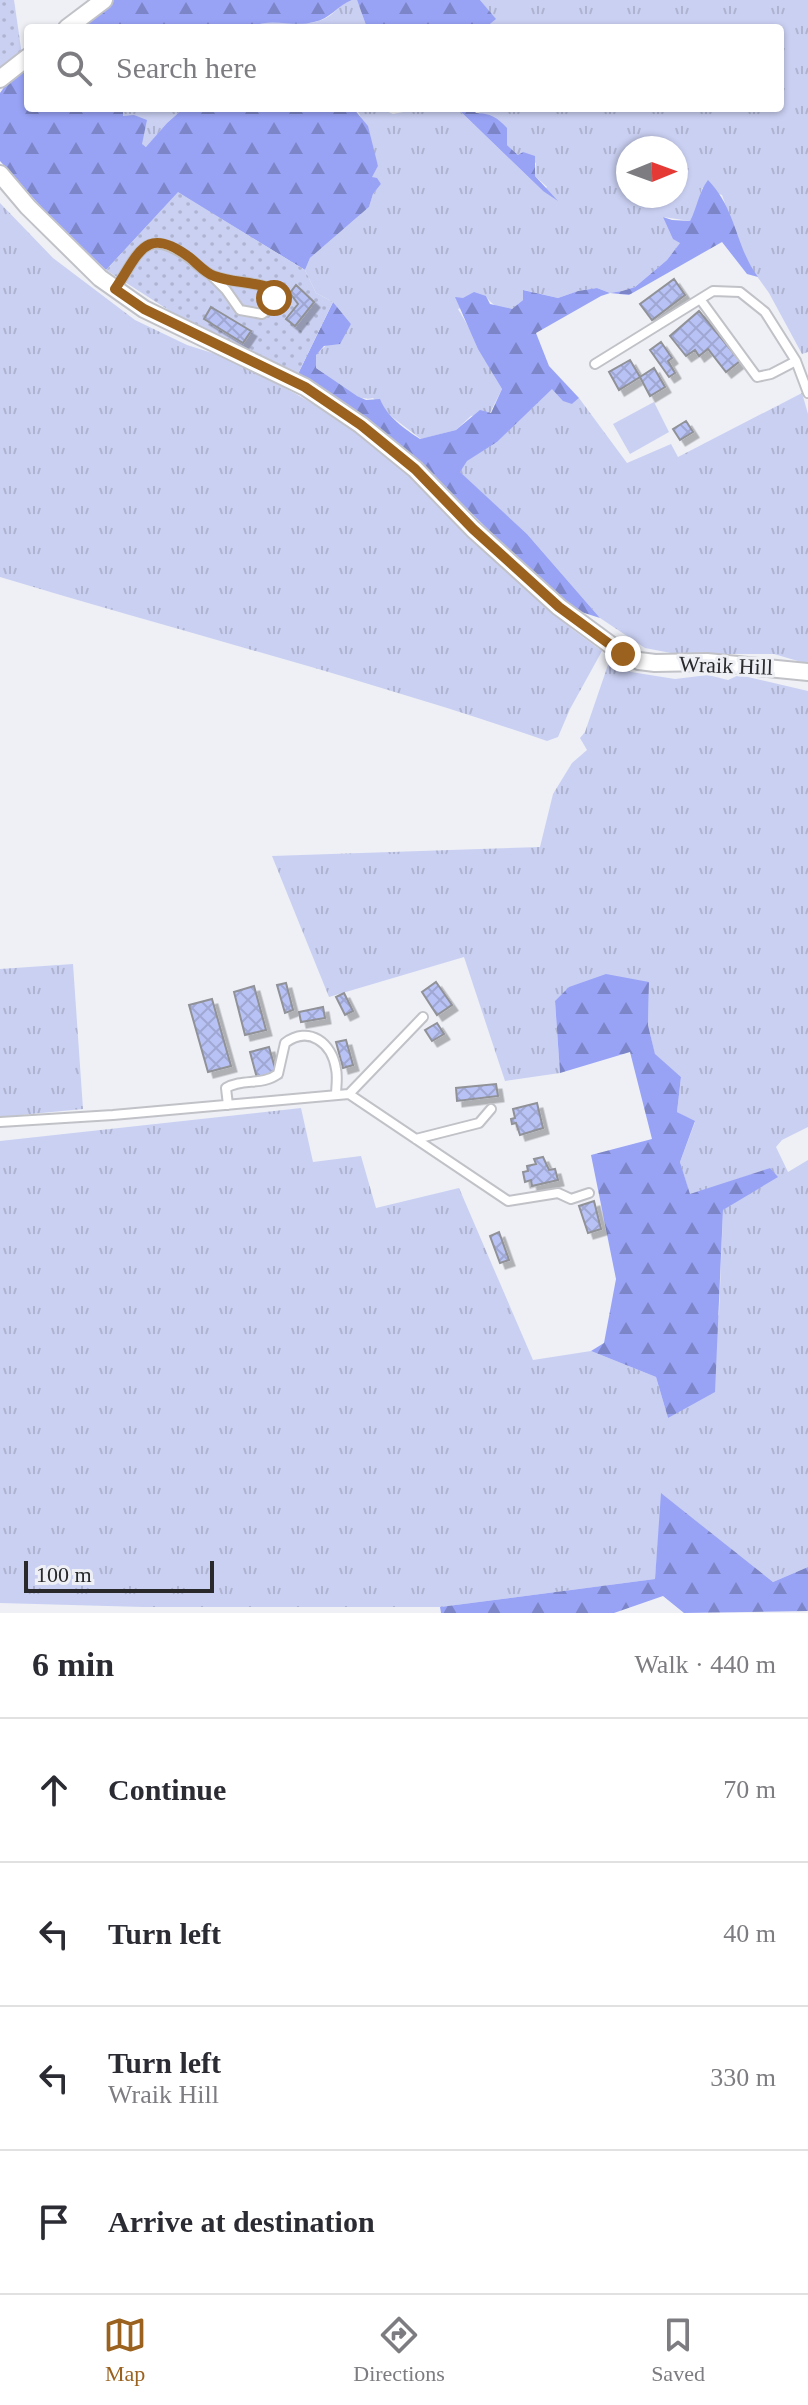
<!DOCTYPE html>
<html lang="en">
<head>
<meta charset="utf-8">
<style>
	body { margin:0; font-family:Georgia,serif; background:#f2f2f3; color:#2b2b33 }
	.compass { position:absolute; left:616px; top:136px; width:72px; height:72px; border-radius:50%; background:#fff; box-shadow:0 2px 6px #0004; rotate:89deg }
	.scale { position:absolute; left:24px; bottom:20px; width:190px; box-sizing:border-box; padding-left:8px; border:4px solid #29292b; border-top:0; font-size:22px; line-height:28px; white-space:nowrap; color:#29292b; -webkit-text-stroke:6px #eef0f6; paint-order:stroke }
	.stop { position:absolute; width:24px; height:24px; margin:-18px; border:6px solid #9a621e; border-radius:50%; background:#fff }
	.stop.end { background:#9a621e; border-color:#fff; box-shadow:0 2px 8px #0008 }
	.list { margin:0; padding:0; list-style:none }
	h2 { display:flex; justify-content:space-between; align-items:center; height:104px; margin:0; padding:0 32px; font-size:34px }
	h2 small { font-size:26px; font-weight:400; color:#7c7c81 }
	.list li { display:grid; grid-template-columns:52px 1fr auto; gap:24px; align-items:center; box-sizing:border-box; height:144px; padding:0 32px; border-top:2px solid #e1e1e2 }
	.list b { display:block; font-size:30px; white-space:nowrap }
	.list p { margin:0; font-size:26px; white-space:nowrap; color:#7c7c81 }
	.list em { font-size:26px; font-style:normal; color:#7c7c81 }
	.icon { flex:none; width:44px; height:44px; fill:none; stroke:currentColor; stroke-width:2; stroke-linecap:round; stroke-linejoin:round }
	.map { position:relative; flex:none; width:808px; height:1613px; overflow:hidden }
	.search { position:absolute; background:#fff; box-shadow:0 2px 6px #0004; left:24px; right:24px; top:24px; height:88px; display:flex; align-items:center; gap:20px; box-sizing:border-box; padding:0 28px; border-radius:8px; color:#7c7c81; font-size:30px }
	.sheet { height:680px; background:#fff }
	nav { display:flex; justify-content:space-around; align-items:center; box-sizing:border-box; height:112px; border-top:2px solid #e1e1e2; background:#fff; font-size:22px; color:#7c7c81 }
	nav a { display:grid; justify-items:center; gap:4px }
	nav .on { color:#9a621e }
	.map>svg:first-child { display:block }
</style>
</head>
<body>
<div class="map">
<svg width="808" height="1613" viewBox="0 0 808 1613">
	<defs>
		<pattern id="grass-tufts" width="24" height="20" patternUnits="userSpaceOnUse" patternTransform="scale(2)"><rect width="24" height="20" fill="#cad0f2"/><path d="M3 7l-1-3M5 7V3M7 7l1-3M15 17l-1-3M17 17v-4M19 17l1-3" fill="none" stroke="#aeb3d0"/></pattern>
		<pattern id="forest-firs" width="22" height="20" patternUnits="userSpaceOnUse" patternTransform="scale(2)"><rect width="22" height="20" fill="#98a3f6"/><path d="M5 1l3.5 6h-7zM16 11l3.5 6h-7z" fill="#7c85c7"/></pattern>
		<pattern id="garden-dots" width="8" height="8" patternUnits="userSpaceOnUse" patternTransform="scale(2)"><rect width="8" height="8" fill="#cad0f2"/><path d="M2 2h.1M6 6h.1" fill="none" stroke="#aeb3d0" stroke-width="1.8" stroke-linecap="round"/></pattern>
		<pattern id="building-cross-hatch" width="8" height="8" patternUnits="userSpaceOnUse" patternTransform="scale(2)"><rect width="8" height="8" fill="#b9c2f5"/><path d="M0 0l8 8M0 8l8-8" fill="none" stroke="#9fa7d2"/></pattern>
		<filter id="shadow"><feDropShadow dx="5.5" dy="5.5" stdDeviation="0" flood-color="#0004"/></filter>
	</defs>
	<rect width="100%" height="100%" fill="#eef0f6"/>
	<path fill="url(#grass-tufts)" fill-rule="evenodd" d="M352,0H357L367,28H250C273,14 301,31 326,18C336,13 337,6 352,0Z
		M480,0H808V352L802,354L769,293L746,261L722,195L702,188L698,205L690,221L663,217L681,242L667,260L635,287L622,291L610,293L597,288L578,291L558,298L524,290L523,300L512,309C501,310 492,306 486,296L458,309C474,335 486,363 502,389L490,413L471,416L456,430L421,439L392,417L373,398C354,403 332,377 316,368L315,355L351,324L333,302L316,293L305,270L310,258L369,207L373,194L381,184L371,177L378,166L359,113L353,108H379L393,114L419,109L428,111L430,108H457L543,191L547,187L535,176L536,163L518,155L507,145V129L472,108H780V28H485L495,19ZM628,148H676V196H628Z
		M123,108H184L167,123L147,147L142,145L123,116Z
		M0,203L53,258L135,320L187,345L225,357L296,394L347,424L410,470L527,589L572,629L602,651L570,709L558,737L547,741C367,679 182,632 0,577Z
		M552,388L572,404L579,398L627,463L671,444L678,457L802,393L808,414V664L774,654H676L645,648L600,618L527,534L459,472L466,461L497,442Z
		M616,661L631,672L675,679L708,675L728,680L739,675L808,691V1127L782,1140L776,1147L788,1172L808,1160V1567L773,1582L662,1494L655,1579L440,1607H143L0,1603V1141L301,1108L313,1162L361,1156L376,1208L459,1188L533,1360L591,1351L656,1377L668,1418L719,1314L723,1210L770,1168L690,1195L680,1162L695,1122L677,1112L681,1077L655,1055L648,1025L649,982L555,1002L560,1073L505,1081L464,957L329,997L272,856L540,847L553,794L572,763L587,750L580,738L585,732L609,662Z
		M73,964L83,1109L0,1117V969Z"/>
	<path fill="url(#forest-firs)" d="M114,0H352C337,6 330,19 314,22C292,28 270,16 250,28H77Z
		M357,0H480L496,19L485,28H367Z
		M28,65V108H123V116L134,115L147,120L142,144L146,147L167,123L184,108H353L368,126L378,166L372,177L377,178L381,184L373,194L369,207L310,258L305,270L178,193L106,270L44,210L0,161V93L10,79Z
		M457,108H472L476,113C490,113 498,118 507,128V145L518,155L523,152L535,156V176L558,201L543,191Z
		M708,180C737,210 735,246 758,277L747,274L722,242L629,295L610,293L601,296L536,333L549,366L579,398L572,404L563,401L552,389L497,442L467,461L460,472L527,534L600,618L575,610L537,578L414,456L297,376L333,302L351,324L340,344L324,346L316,355V368L357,396L366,400L380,399C387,417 405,429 420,439L456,430L480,410L491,413L502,389L478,349L455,297L463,298L474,292L486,296L490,304L512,309L523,300V290L558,298L578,291L597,288L610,293L622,291L635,287L667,260L680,243L673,239L663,217L672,220L690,221C697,208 699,191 708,180Z
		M606,974L649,982L648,1025L655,1054L681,1077L677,1112L695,1121L680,1162L690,1194L770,1168L778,1177L723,1210L715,1392L668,1418L656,1377L591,1351L604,1343L616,1279L591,1155L652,1139L630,1052L560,1073L555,1001L569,987Z
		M661,1493L773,1582L808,1567V1611L684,1613L663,1596L614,1613H441L440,1607L655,1579Z"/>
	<path fill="#cad0f2" d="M654,402L669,432L630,454L613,424Z"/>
	<path fill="url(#garden-dots)" fill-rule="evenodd" d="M0,0H14L22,55L0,75Z
		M178,192L305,270L316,293L333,302L297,376L178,316L106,270ZM211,307L250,330L244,343L204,320Z"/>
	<path fill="url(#building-cross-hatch)" stroke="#909298" stroke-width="2" filter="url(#shadow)" d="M674,279L685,295L652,320L640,304Z
		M296,285L314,302L295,326L286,319L298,304L290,293Z
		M211,307L251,331L243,343L204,319Z
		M699,311L740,361L726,372L708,349L699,356L695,350L686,356L670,336Z
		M661,342L672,358L668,361L675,373L669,377L650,350Z
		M630,360L640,377L619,390L609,372Z
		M654,368L665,387L650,396L640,377Z
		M686,421L693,432L680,440L673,429Z
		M436,982L452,1005L437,1015L422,992Z
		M286,983L293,1010L285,1013L277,985Z
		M254,986L266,1030L245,1035L234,992Z
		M344,993L353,1011L345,1015L336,997Z
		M212,999L231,1066L208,1072L189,1005Z
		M323,1007L325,1018L301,1022L299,1012Z
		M437,1023L444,1034L432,1041L425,1030Z
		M346,1040L353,1065L343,1068L336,1042Z
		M269,1047L276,1072L257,1078L250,1052Z
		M496,1084L498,1096L457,1101L456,1088Z
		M537,1103L543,1128L520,1135L516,1123L512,1124L511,1119L515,1118L513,1109Z
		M543,1157L549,1170L555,1169L558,1180L532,1186L531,1180L525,1182L523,1172L528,1171L527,1166L536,1164L534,1159Z
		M594,1201L601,1229L588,1233L579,1206Z
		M499,1232L509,1260L500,1263L490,1236Z"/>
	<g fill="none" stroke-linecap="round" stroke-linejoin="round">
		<defs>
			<path id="service" d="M116,288C139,253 145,225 189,258C197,264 205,273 214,276C232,283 251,281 270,288L274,298L270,308L262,314L240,310L226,290L211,275
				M700,299L757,377L771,374L796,361
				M595,364L713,291L740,292L765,312L796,361L808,393
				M349,1094L423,1017
				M228,1105L226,1088C243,1078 262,1086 278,1074L285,1043C309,1025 332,1043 336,1069C338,1077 336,1087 336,1095
				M0,1122L113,1115L349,1094L508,1201L558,1193L571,1199L589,1193
				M416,1139L479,1123L491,1109"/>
			<path id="minor" d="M67,28L104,0
				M0,79L28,57
				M0,174L28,207L100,278L144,309L305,387L361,425L415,469L473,529L559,607L623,654L639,661L655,663L707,662L808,672"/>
		</defs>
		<use href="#service" stroke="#c1c2c8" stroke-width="12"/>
		<use href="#minor" stroke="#c1c2c8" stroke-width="20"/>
		<use href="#service" stroke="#fff" stroke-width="8"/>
		<use href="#minor" stroke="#fff" stroke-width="16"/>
	</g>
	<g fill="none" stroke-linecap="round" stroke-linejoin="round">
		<path stroke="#9a621e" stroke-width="10" d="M274,298L270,288C251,281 232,283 214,276C205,273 197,263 189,257C145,224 139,254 115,289L144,309L305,387L361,425L415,469L473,529L559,607L623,654"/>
	</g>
	<g text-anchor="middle" stroke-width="6" stroke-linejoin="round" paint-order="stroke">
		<g font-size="22" fill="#29292b" stroke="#eef0f6">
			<text transform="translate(726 665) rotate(2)" y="8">Wraik Hill</text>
		</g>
	</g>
</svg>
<svg class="compass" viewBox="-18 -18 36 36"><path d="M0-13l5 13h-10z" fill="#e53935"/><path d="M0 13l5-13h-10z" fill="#7c7c81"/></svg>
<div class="scale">100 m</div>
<div class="stop" style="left:274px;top:298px"></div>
<div class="stop end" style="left:623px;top:654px"></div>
<div class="search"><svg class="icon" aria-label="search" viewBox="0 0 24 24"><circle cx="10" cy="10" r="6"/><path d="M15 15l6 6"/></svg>Search here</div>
</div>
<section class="sheet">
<h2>6 min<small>Walk · 440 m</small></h2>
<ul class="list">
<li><svg class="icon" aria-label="ahead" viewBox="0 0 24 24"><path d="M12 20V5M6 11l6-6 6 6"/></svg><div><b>Continue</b></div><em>70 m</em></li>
<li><svg class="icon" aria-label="left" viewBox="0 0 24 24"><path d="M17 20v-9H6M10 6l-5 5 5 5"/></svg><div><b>Turn left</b></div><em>40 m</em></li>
<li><svg class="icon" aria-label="left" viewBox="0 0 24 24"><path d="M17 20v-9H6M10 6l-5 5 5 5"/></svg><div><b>Turn left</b><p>Wraik Hill</p></div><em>330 m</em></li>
<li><svg class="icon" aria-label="arrive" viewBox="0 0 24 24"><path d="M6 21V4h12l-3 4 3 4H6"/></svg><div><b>Arrive at destination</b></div></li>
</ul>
</section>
<nav>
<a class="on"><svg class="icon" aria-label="map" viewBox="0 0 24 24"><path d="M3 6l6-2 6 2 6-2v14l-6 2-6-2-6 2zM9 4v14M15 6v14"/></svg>Map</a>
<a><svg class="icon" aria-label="directions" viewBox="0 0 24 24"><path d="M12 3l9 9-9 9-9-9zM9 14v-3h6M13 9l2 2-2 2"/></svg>Directions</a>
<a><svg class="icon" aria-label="saved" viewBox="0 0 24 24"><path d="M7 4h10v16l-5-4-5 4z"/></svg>Saved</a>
</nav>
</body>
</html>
